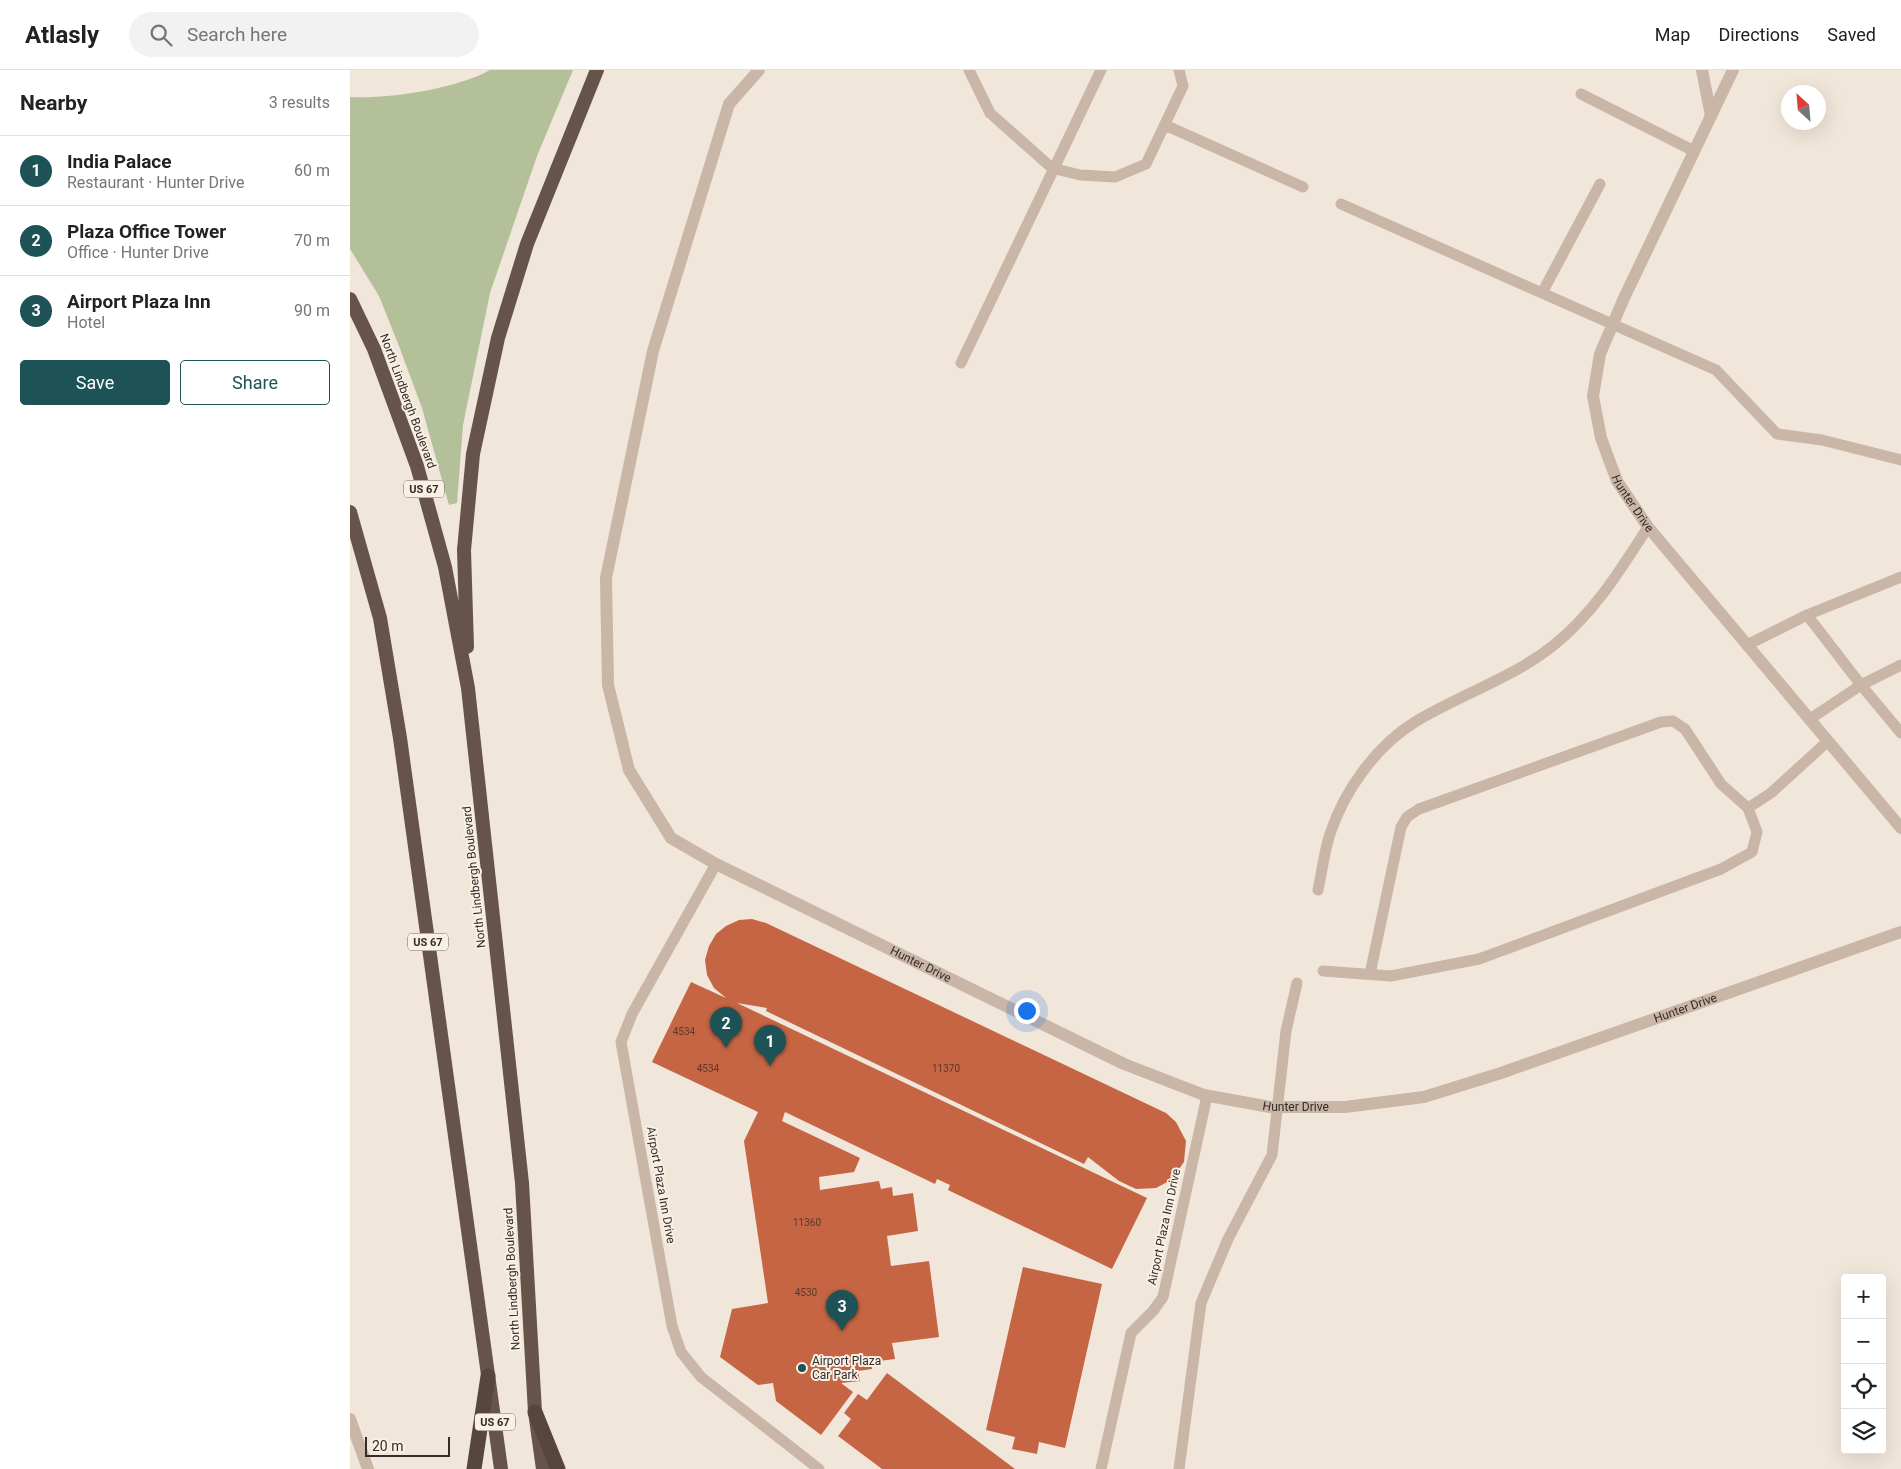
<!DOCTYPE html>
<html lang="en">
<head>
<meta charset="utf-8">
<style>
	body { margin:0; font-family:Roboto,sans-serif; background:#f2f2f2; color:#222 }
	.controls { position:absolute; right:15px; bottom:15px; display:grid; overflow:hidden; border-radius:5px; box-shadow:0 5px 20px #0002 }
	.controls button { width:45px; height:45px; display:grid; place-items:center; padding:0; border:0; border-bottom:1px solid #e0e0e0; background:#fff; color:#222; font:25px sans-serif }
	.compass { position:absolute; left:1431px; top:15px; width:45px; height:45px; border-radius:50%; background:#fff; box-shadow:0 5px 20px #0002; rotate:334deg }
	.scale { position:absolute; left:15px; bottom:12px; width:85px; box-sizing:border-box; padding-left:5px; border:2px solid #352b27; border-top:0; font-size:14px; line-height:18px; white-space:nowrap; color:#352b27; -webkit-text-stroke:4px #f9f0e6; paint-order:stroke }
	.you { position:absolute; left:676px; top:940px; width:18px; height:18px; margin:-12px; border:4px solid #fff; border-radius:50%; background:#1a73e8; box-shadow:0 0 0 8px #1a73e833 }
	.badge { display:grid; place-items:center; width:32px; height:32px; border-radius:50%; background:#1d5256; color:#fff; font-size:16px; font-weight:700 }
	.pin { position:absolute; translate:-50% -41px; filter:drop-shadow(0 1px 2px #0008) }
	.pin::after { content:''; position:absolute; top:26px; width:18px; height:15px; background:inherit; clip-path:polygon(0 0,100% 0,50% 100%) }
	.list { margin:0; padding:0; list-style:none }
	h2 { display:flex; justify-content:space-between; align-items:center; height:65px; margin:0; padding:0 20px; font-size:21px }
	h2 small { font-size:16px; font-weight:400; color:#767676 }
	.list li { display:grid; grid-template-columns:32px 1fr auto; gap:15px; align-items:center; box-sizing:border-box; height:70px; padding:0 20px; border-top:1px solid #e0e0e0 }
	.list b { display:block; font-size:19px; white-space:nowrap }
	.list p { margin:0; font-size:16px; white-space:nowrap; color:#767676 }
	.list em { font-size:16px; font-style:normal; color:#767676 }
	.actions { display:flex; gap:10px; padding:15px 20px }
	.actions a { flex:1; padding:11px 0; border:1px solid #1d5256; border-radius:5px; text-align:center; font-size:18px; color:#1d5256 }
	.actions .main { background:#1d5256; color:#fff }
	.icon { flex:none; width:28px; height:28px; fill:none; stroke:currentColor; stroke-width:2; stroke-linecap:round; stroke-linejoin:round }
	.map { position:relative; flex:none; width:1551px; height:1399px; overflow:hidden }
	header { display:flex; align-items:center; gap:30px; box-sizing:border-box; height:70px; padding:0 25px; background:#fff; border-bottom:1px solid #e0e0e0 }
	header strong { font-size:24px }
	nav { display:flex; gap:28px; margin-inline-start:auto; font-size:18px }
	.search { width:350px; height:45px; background:#f2f2f2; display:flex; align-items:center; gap:12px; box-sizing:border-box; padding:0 18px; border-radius:28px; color:#767676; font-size:19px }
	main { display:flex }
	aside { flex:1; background:#fff }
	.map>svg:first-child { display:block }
</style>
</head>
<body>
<header>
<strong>Atlasly</strong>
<div class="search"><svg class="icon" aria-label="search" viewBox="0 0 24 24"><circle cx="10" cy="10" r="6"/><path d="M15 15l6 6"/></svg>Search here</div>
<nav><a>Map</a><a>Directions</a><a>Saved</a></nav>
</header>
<main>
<aside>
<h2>Nearby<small>3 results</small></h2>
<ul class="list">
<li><span class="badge">1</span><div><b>India Palace</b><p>Restaurant · Hunter Drive</p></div><em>60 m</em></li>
<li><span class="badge">2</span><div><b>Plaza Office Tower</b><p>Office · Hunter Drive</p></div><em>70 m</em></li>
<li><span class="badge">3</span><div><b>Airport Plaza Inn</b><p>Hotel</p></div><em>90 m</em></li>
</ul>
<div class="actions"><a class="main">Save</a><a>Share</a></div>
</aside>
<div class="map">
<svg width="1551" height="1399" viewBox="0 0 1551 1399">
	<rect width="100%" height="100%" fill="#f1e6da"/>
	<path fill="#b3c09a" d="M140,0H223L187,86L140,223L113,355L107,433L99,435L72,338L49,276L29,226L0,179V27C39,29 106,19 140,0Z"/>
	<path fill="#c56544" d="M402,849L416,853L816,1043L826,1052L836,1071L834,1092L821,1110L806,1118L786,1119L769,1111L738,1087L734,1094L416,941L417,938L387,933L797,1128L762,1199L598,1120L600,1115L587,1109L585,1114L435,1042L432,1051L510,1088L504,1102L469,1107L470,1120L529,1111L531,1119L542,1117L543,1126L563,1123L568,1161L537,1166L541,1196L579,1191L589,1267L542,1273L545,1289L521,1292L522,1299L508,1301L510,1311L491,1313L503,1322L471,1365L426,1331L423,1313L408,1315L370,1287L382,1239L418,1233L394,1071L408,1042L302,992L341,912L376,928L364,918L357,905L355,890L359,876L366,864L376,856L389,850Z
		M673,1197L752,1214L715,1378L689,1372L687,1384L662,1379L665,1367L636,1360Z
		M537,1303L665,1399H532L488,1366L501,1349L494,1343L508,1324L517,1330Z"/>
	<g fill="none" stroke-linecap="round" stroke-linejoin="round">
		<path stroke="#c9b6a6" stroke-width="11" d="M619,0L640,43L702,98L730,105L765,107L796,94L833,16L829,0
			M1231,24L1344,81
			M815,55L953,117
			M991,134L1366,300L1427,364L1472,370L1551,390
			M1192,223L1250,114
			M611,293L751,0
			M1457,545L1551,507
			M1397,575L1457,545L1511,615L1460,649
			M1551,595L1511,615L1551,663
			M366,794L282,944L271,972L322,1256L331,1282L351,1307L469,1399
			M968,820C972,802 974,782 980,764C994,721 1026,676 1065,652C1111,624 1163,608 1204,575C1244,543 1271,499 1298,457
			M973,901L1041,906L1129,889L1371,799L1402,782L1407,762L1398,738L1421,723L1478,671
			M1020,904L1051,757L1057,747L1069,739L1311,652L1323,651L1335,659L1371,714L1398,738
			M751,1399L781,1263L803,1241L813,1227L857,1026
			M829,1399L851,1233L878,1169L922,1085L936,961L947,913"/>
		<g stroke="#c9b6a6" stroke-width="12">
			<path id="s1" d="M409,0L379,34L303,281L256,508L258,615L279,700L321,768L366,794L774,994L854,1025L920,1037H995L1074,1027L1151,1003L1551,862"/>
			<path d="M1352,0L1361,46"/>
			<path id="s2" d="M1383,0L1274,228L1250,284L1243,326L1251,368L1267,411L1298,457L1551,758"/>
			<path d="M0,1349L18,1399"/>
		</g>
		<path stroke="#66544b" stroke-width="14" d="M0,229L24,279L67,396L95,497L118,618L172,1113L185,1342L193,1399
			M0,442L30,548L50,668L151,1399
			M117,577L114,480L123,384L148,268L177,174L247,0"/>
		<path stroke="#56463e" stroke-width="15" d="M185,1342L208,1399
			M124,1399L138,1306"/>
	</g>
	<circle fill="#1d5256" stroke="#f9f0e6" stroke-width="2" cx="452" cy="1298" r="5"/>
	<g text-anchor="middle" stroke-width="4" stroke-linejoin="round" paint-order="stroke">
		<g font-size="10" fill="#593a2e">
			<text x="334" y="965">4534</text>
			<text x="358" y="1002">4534</text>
			<text x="596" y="1002">11370</text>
			<text x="457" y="1156">11360</text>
			<text x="456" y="1226">4530</text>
		</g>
		<g fill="#f9f0e6" stroke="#706660" stroke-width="1">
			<rect x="54" y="410.5" width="40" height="17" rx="4"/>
			<rect x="58" y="863.5" width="40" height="17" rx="4"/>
			<rect x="125" y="1343.5" width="40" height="17" rx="4"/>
		</g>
		<g font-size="11" font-weight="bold" fill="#352b27">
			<text x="74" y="423">US 67</text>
			<text x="78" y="876">US 67</text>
			<text x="145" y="1356">US 67</text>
		</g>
		<g font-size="12" fill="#352b27" stroke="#f9f0e6">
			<text transform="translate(58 331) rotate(70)" y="4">North Lindbergh Boulevard</text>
			<text dy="4" stroke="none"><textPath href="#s2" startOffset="472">Hunter Drive</textPath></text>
			<text transform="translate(124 807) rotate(-96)" y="4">North Lindbergh Boulevard</text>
			<text dy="4" stroke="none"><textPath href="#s1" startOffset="1090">Hunter Drive</textPath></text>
			<text dy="4" stroke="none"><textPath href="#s1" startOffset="1900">Hunter Drive</textPath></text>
			<text dy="4" stroke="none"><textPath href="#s1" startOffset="1495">Hunter Drive</textPath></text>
			<text transform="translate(311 1115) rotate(80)" y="4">Airport Plaza Inn Drive</text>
			<text transform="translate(814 1157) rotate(-78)" y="4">Airport Plaza Inn Drive</text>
			<text transform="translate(162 1209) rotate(-93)" y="4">North Lindbergh Boulevard</text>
		</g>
		<g font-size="12" fill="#352b27" stroke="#f9f0e6" text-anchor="start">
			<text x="462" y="1295">Airport Plaza<tspan x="462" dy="14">Car Park</tspan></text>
		</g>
	</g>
</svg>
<div class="controls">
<button>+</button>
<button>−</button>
<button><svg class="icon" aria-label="locate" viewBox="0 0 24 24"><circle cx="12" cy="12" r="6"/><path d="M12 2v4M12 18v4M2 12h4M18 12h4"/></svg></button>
<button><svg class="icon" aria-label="layers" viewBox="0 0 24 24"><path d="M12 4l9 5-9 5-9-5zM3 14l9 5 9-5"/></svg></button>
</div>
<svg class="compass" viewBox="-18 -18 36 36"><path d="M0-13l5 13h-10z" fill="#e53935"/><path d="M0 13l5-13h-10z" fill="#767676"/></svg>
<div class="scale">20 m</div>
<div class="you"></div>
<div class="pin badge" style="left:420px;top:996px">1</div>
<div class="pin badge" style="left:376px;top:978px">2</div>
<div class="pin badge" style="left:492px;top:1261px">3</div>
</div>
</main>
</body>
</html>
